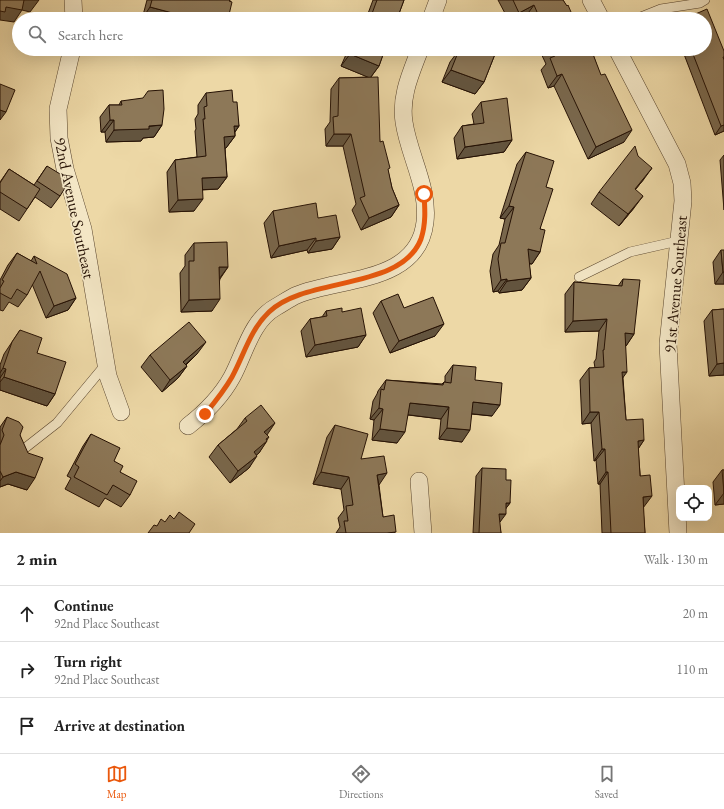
<!DOCTYPE html>
<html lang="en">
<head>
<meta charset="utf-8">
<style>
	body { margin:0; font-family:"EB Garamond",serif; background:#f6f6f6; color:#222 }
	.controls { position:absolute; right:12px; bottom:12px; display:grid; overflow:hidden; border-radius:8px; box-shadow:0 4px 16px #0002 }
	.controls button { width:36px; height:36px; display:grid; place-items:center; padding:0; border:0; border-bottom:1px solid #e0e0e0; background:#fff; color:#222; font:20px sans-serif }
	.stop { position:absolute; width:12px; height:12px; margin:-9px; border:3px solid #ea580c; border-radius:50%; background:#fff }
	.stop.end { background:#ea580c; border-color:#fff; box-shadow:0 1px 4px #0008 }
	.list { margin:0; padding:0; list-style:none }
	h2 { display:flex; justify-content:space-between; align-items:center; height:52px; margin:0; padding:0 16px; font-size:17px }
	h2 small { font-size:13px; font-weight:400; color:#767676 }
	.list li { display:grid; grid-template-columns:26px 1fr auto; gap:12px; align-items:center; box-sizing:border-box; height:56px; padding:0 16px; border-top:1px solid #e0e0e0 }
	.list b { display:block; font-size:15px; white-space:nowrap }
	.list p { margin:0; font-size:13px; white-space:nowrap; color:#767676 }
	.list em { font-size:13px; font-style:normal; color:#767676 }
	.icon { flex:none; width:22px; height:22px; fill:none; stroke:currentColor; stroke-width:2; stroke-linecap:round; stroke-linejoin:round }
	.map { position:relative; flex:none; width:724px; height:533px; overflow:hidden }
	.search { position:absolute; background:#fff; box-shadow:0 4px 16px #0002; left:12px; right:12px; top:12px; height:44px; display:flex; align-items:center; gap:10px; box-sizing:border-box; padding:0 14px; border-radius:22px; color:#767676; font-size:15px }
	.sheet { height:220px; background:#fff }
	nav { display:flex; justify-content:space-around; align-items:center; box-sizing:border-box; height:56px; border-top:1px solid #e0e0e0; background:#fff; font-size:11px; color:#767676 }
	nav a { display:grid; justify-items:center; gap:2px }
	nav .on { color:#ea580c }
	.map>svg:first-child { display:block }
</style>
</head>
<body>
<div class="map">
<svg width="724" height="533" viewBox="0 0 724 533">
	<rect width="100%" height="100%" fill="#edd8a6"/>
	<filter id="stains"><feTurbulence type="fractalNoise" baseFrequency=".005" numOctaves="4"/><feColorMatrix values="0 0 0 0 .2 0 0 0 0 .09 0 0 0 0 .02 0 0 0 .5 -.17"/></filter>
	<radialGradient id="worn" r=".72"><stop offset=".6" stop-color="#630" stop-opacity="0"/><stop offset="1" stop-color="#630" stop-opacity=".3"/></radialGradient>
	<g fill="none" stroke-linecap="round" stroke-linejoin="round">
		<defs>
			<path id="lane" d="M636,19L661,9L700,3L705,0
				M579,277L630,252L678,241
				M20,452L57,423L106,364"/>
			<path id="street" d="M73,0L74,19
				M591,0L601,19
				M431,19L438,0
				M72,49L58,109L59,138L65,169L83,229L108,376L121,412
				M617,49L677,164L682,183L683,201L668,344L678,533
				M188,426C206,412 221,397 232,377C245,353 251,321 276,307C283,303 290,298 297,295C340,277 418,284 425,222C429,187 409,156 404,122C400,96 411,73 420,49
				M419,481L423,533"/>
		</defs>
		<use href="#lane" stroke="#57432c" stroke-width="10"/>
		<use href="#street" stroke="#57432c" stroke-width="18"/>
		<use href="#lane" stroke="#f3e6c5" stroke-width="9"/>
		<use href="#street" stroke="#f3e6c5" stroke-width="17"/>
	</g>
	<path fill="#79674c" stroke="#251104" d="M147,0H230L228,19H142Z
		M373,0H404L397,19H366Z
		M498,0H563L574,19H527L526,16L521,19H508Z
		M345,49H385L379,66L371,77L380,142L388,171L392,188L399,205L391,217L361,230L352,210L356,204L343,146H326L325,129L330,122L331,89L339,78L368,77L341,66L348,50Z
		M461,49H497L484,82L475,94L442,82L450,62L459,50L461,51Z
		M539,49H591L624,142L588,159L554,86L548,88L541,70L546,64Z
		M665,49H674L666,52Z
		M682,49H705L724,51V131L715,135Z
		M206,93L233,102L239,126L235,132V136L226,148H225L227,177L218,189L202,190L194,211L169,212L167,172L175,160L197,157L195,131L196,129L195,119L198,114V105Z
		M121,101L162,125L154,137L143,138L141,141L106,142L105,132H101L100,117L109,105H119Z
		M481,102L512,140L504,152L457,159L454,138L462,126L474,124L472,114Z
		M526,152L546,187L540,229V252L532,264H529L531,278L522,290L499,293L498,291L493,292L490,271L493,254L499,245L505,219L500,218L517,164Z
		M724,155V210L720,160Z
		M47,166L60,196L51,208L35,197L19,221L0,209V182L9,169L34,185Z
		M644,179L635,190L634,208L619,226L591,204L599,192Z
		M273,211L318,218L340,237L332,249L308,253L307,250L271,258L264,223Z
		M194,243L228,267L220,279L212,311L181,312L180,273L185,266V255Z
		M721,250L724,284H715L713,262Z
		M17,253L31,261L34,256L76,298L68,310L46,318L32,284L27,295L18,307L9,302L3,311L0,310V280L8,265Z
		M623,279L634,334L626,346H625L623,378L626,420L644,440L638,449L645,533H602L600,484H598L596,460L594,461L591,423L582,424L580,380L589,368H595L594,362L596,359L599,331L565,332V294L574,282L618,286Z
		M381,301L435,336L390,353L373,313Z
		M724,309V375L709,376L704,321L712,310Z
		M326,311L342,312L366,335L358,347L306,357L301,331L310,319L322,317Z
		M20,330L37,353L55,394L47,406L0,390V365L4,354Z
		M197,354L186,365L187,366L178,378L162,392L141,367L150,355Z
		M453,365L475,380L492,416L471,414L462,442L439,439L441,419L408,415L397,443L372,440L374,420L370,419L373,401L377,394L378,391L386,380L442,384L444,382H445V376Z
		M7,417L20,435L27,490L8,484L0,487V427Z
		M245,418L267,435V440L259,453L256,455L249,468L230,483L209,457L218,445L237,429Z
		M335,425L361,459L379,485L383,517L395,533H336L340,527L338,518L344,510L341,489L313,484L327,437Z
		M91,434L114,461L120,472L130,495L121,507L105,498L99,507L65,489L71,478L67,476L83,446Z
		M482,468L506,480L510,503L506,508L500,522H499L501,533H473L476,476Z
		M722,470H724V504L715,505L713,482Z"/>
	<path fill="#63543e" stroke="#251104" d="M22,0H39L30,12L22,10L14,22L0,20V11L6,7Z
		M534,5L526,16L521,19H514L519,13Z
		M150,7L195,19H142Z
		M210,15L226,19H197L199,16Z
		M669,49H674L666,52Z
		M350,54L379,66L370,78L341,66Z
		M451,70L484,82L475,94L442,82Z
		M562,74L554,86L548,88L557,76Z
		M0,110L6,112L0,120Z
		M110,120H114L105,132H101Z
		M162,125L154,137L143,138L141,141L106,142L114,130Z
		M724,125V131L715,135L721,126Z
		M234,126H239L232,136H235L226,148L215,149L224,137Z
		M632,130L624,142L588,159L596,147Z
		M334,134H351L343,146H326Z
		M512,140L504,152L457,159L465,147Z
		M652,168L644,179L626,201L635,189Z
		M227,177L218,189L194,190L202,178Z
		M643,196L634,208L619,226L628,214Z
		M203,199L194,211L169,212L178,200Z
		M399,205L391,217L361,230L369,218Z
		M509,206L514,207L505,219L500,218Z
		M340,237L332,249L308,253L316,241Z
		M316,238L307,250L271,258L279,246Z
		M528,249L540,252L532,264L520,261Z
		M219,267H228L219,279Z
		M723,272H724V284H715Z
		M531,278L522,290L499,293L507,281Z
		M507,279L498,291L493,292L501,280Z
		M76,298L68,310L46,318L54,306Z
		M220,299L212,311L181,312L189,300Z
		M607,319L599,331L565,332L573,321Z
		M444,324L435,336L390,353L399,341Z
		M625,333L634,334L626,346L616,345Z
		M366,335L358,347L306,357L315,345Z
		M206,342L197,354L175,374L183,362Z
		M724,363V375L709,376L717,364Z
		M187,366L178,378L162,392L170,380Z
		M3,368L6,369L0,378V373Z
		M622,372H627L619,383Z
		M4,377L55,394L47,406L0,390V382Z
		M473,402L500,405L492,416L465,413Z
		M410,403L449,407L441,419L402,414Z
		M379,408L383,409L374,420L370,419Z
		M590,412H599L591,423L582,424Z
		M275,423L267,435L264,432Z
		M447,428L470,430L462,442L439,439Z
		M380,429L405,432L397,443L372,440Z
		M269,437L264,444L267,441L259,453L246,464L254,452L266,439Z
		M644,440L636,452L638,441Z
		M602,449H605L596,460L594,461Z
		M257,456L249,468L230,483L238,471Z
		M16,472L35,478L27,490L8,484L0,487V481L3,477Z
		M321,472L349,477L341,489L313,484Z
		M606,472H608L600,484H598Z
		M387,473L379,485L377,475Z
		M724,493V504L715,505Z
		M652,496L643,508V497Z
		M506,503H510L504,511Z
		M499,514H506L500,522H493Z"/>
	<path fill="#8d7858" stroke="#251104" d="M0,0H24L22,10L6,7L5,12L0,11Z
		M152,0H230L229,1L232,2L228,19L210,15L209,19L199,16L198,19H195L150,7Z
		M377,0H404L397,19H370Z
		M513,0H563L567,6L568,5L574,19H540L534,5L519,13Z
		M707,9L724,51V57H723L724,60V125L721,126L691,49H705V19H684Z
		M352,49H385L379,66L350,54Z
		M465,49H497L484,82L451,70L459,50L464,52Z
		M553,49H591L601,75L605,74L632,130L596,147L562,74L557,76L550,58L555,56Z
		M378,77L380,142L383,141L390,168L388,169L392,188L399,205L369,218L360,198L365,196L351,134H334L333,117L338,116L339,78Z
		M0,84L15,90L6,112L0,110Z
		M163,90L164,109L162,125L149,126V129L114,130V120H110L109,105H122L121,101L143,98L148,91Z
		M232,90L233,102H237L239,126H234L235,136L224,137L227,177L202,178L203,199L178,200L175,160L206,156L203,119H205L204,107L207,106L206,93Z
		M507,98L512,140L465,147L462,126L484,123L481,102Z
		M635,146L638,156L652,168L635,189L643,196L628,214L599,192Z
		M526,152L554,161L546,187L553,189L540,229L545,230L540,252L528,249L531,278L507,281V279L501,280L498,259L501,243H505L514,207L509,206Z
		M47,166L70,180L60,196L37,181Z
		M9,169L40,189L27,209L0,192V183Z
		M316,203L318,218L336,215L340,237L316,241V238L279,246L273,211Z
		M227,242L228,267H219L220,299L189,300V261H194V243Z
		M721,250H724V272H723Z
		M17,253L37,264L34,256L67,274L76,298L54,306L40,271L27,295L17,289L11,299L0,293V288L4,281L2,280Z
		M623,279L640,280L634,334L625,333L627,372H622L626,420L643,419L644,440L638,441L640,476L650,475L652,496L643,497L645,533H611L608,472H606L605,449H602L599,412H590L589,368L604,367L603,350H604L607,319L573,321L574,282L622,286Z
		M398,294L404,308L433,297L444,324L399,341L381,301Z
		M342,308V312L361,308L366,335L315,345L310,319L327,316L326,311Z
		M724,309V363L717,364L712,310Z
		M189,322L206,342L183,362L187,366L170,380L150,355Z
		M20,330L42,338L37,353L66,362L55,394L4,377L6,369L3,368L12,342Z
		M453,365L476,367L475,380L502,383L500,405L473,402L470,430L447,428L449,407L410,403L405,432L380,429L383,409L379,408L381,389L384,390L386,380L443,385L444,382L451,383Z
		M261,405L275,423L264,432L269,437L266,439L267,441L254,452L257,456L238,471L218,445L247,421L245,418Z
		M7,417L19,422L23,427L20,435L28,453L43,458L35,478L16,472L3,477L0,471V445L4,435L2,430Z
		M335,425L368,434L361,459L384,456L387,473L377,475L383,517L394,515L396,532L387,533H346L344,521H348L346,506L353,505L349,477L321,472Z
		M91,434L120,448L114,461L123,466L120,472L137,481L130,495L113,485L107,495L74,477L79,467L75,464Z
		M482,468L506,469V480H511L510,503H506V514H499L501,533H479Z
		M722,470H724V493Z
		M179,512L195,524L189,533H148L154,525L157,526L161,519L165,522L170,515L174,519Z"/>
	<g fill="none" stroke-linecap="round" stroke-linejoin="round">
		<path stroke="#ea580c" stroke-width="5" d="M205,414C215,402 224,391 232,377C244,355 250,330 269,312C306,276 401,291 421,239C426,224 425,209 424,194"/>
	</g>
	<g text-anchor="middle" stroke-width="3.5" stroke-linejoin="round" paint-order="stroke">
		<g font-size="16" fill="#251104" stroke="#f3e6c5">
			<text transform="translate(75 208) rotate(78)" y="6">92nd Avenue Southeast</text>
			<text transform="translate(675 284) rotate(-85)" y="6">91st Avenue Southeast</text>
		</g>
	</g>
	<rect width="100%" height="100%" filter="url(#stains)"/>
	<rect width="100%" height="100%" fill="url(#worn)"/>
</svg>
<div class="controls">
<button><svg class="icon" aria-label="locate" viewBox="0 0 24 24"><circle cx="12" cy="12" r="6"/><path d="M12 2v4M12 18v4M2 12h4M18 12h4"/></svg></button>
</div>
<div class="stop" style="left:424px;top:194px"></div>
<div class="stop end" style="left:205px;top:414px"></div>
<div class="search"><svg class="icon" aria-label="search" viewBox="0 0 24 24"><circle cx="10" cy="10" r="6"/><path d="M15 15l6 6"/></svg>Search here</div>
</div>
<section class="sheet">
<h2>2 min<small>Walk · 130 m</small></h2>
<ul class="list">
<li><svg class="icon" aria-label="ahead" viewBox="0 0 24 24"><path d="M12 20V5M6 11l6-6 6 6"/></svg><div><b>Continue</b><p>92nd Place Southeast</p></div><em>20 m</em></li>
<li><svg class="icon" aria-label="right" viewBox="0 0 24 24"><path d="M7 20v-9h11M14 6l5 5-5 5"/></svg><div><b>Turn right</b><p>92nd Place Southeast</p></div><em>110 m</em></li>
<li><svg class="icon" aria-label="arrive" viewBox="0 0 24 24"><path d="M6 21V4h12l-3 4 3 4H6"/></svg><div><b>Arrive at destination</b></div></li>
</ul>
</section>
<nav>
<a class="on"><svg class="icon" aria-label="map" viewBox="0 0 24 24"><path d="M3 6l6-2 6 2 6-2v14l-6 2-6-2-6 2zM9 4v14M15 6v14"/></svg>Map</a>
<a><svg class="icon" aria-label="directions" viewBox="0 0 24 24"><path d="M12 3l9 9-9 9-9-9zM9 14v-3h6M13 9l2 2-2 2"/></svg>Directions</a>
<a><svg class="icon" aria-label="saved" viewBox="0 0 24 24"><path d="M7 4h10v16l-5-4-5 4z"/></svg>Saved</a>
</nav>
</body>
</html>
